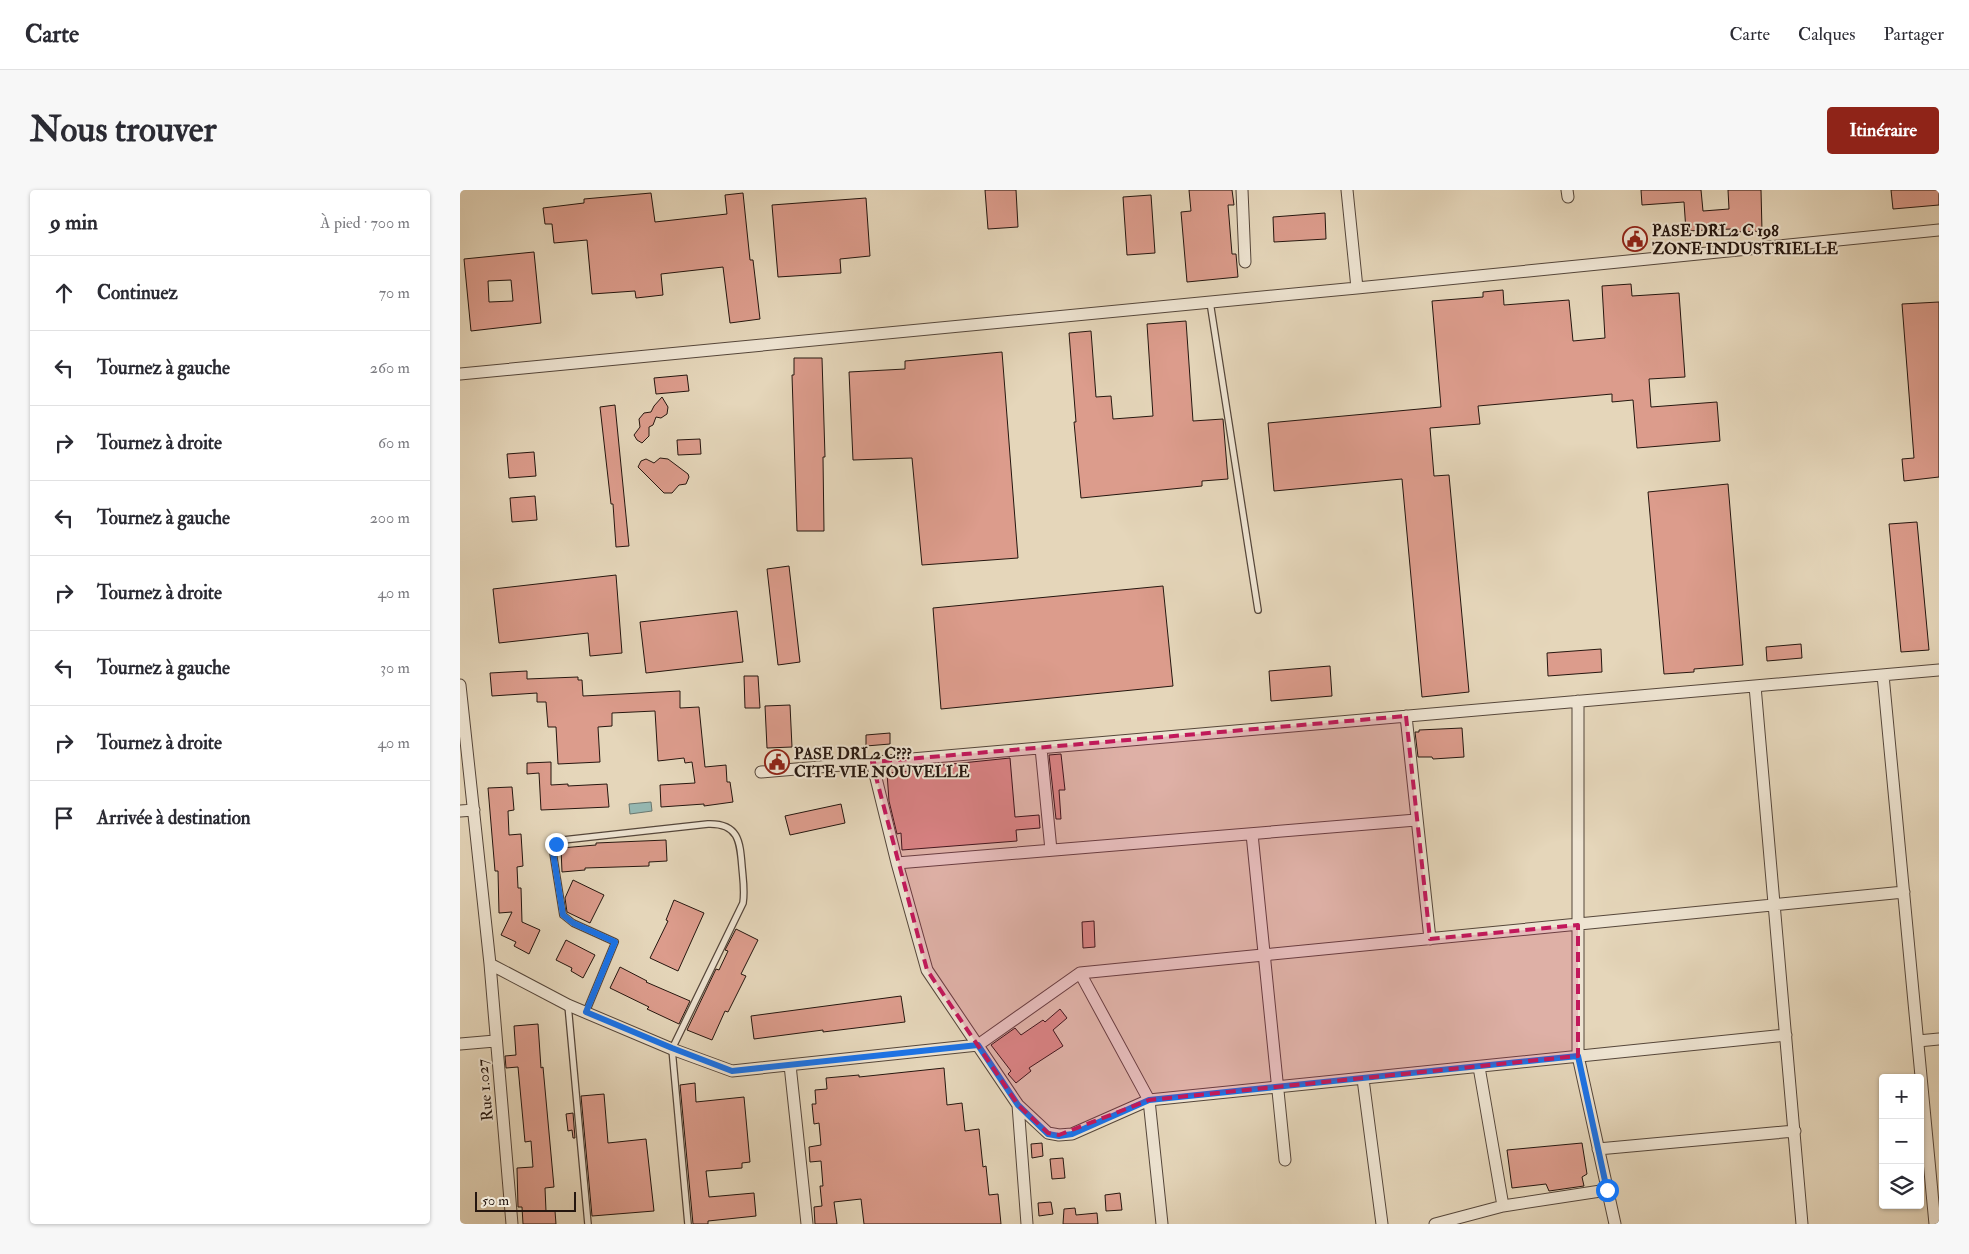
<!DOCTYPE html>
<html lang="fr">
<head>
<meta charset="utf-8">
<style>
	body { margin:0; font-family:"IM FELL Double Pica",serif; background:#f7f7f7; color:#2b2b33 }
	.controls { position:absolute; right:15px; bottom:15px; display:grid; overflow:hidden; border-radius:5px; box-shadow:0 1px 4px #0004 }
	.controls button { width:45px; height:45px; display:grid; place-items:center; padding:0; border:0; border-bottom:1px solid #e1e1e2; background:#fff; color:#2b2b33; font:25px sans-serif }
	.scale { position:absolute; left:15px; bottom:12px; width:101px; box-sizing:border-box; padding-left:5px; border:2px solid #25160f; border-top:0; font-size:14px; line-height:18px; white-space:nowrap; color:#25160f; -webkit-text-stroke:4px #eee4d2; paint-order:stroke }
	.stop { position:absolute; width:15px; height:15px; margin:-11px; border:4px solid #1a73e8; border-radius:50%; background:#fff }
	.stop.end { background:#1a73e8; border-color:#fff; box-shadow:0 1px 5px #0008 }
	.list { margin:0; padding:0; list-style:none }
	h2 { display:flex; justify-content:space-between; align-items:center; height:65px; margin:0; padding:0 20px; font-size:21px }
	h2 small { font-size:16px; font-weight:400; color:#7c7c81 }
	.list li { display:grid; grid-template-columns:32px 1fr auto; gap:15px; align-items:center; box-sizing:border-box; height:75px; padding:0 20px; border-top:1px solid #e1e1e2 }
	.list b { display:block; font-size:19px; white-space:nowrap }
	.list em { font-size:16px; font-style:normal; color:#7c7c81 }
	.icon { flex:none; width:28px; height:28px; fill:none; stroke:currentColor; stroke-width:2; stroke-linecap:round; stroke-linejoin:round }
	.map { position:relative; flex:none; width:1479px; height:1034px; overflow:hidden; border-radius:5px }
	header { display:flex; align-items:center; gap:30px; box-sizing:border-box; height:70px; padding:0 25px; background:#fff; border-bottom:1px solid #e1e1e2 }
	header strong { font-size:24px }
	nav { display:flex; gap:28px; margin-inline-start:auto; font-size:18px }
	.intro { display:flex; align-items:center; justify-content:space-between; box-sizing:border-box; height:120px; padding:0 30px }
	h1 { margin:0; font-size:35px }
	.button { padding:12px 22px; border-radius:5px; background:#8f2418; color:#fff; font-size:18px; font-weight:700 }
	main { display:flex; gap:30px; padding:0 30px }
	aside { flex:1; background:#fff; border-radius:5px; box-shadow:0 1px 4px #0004 }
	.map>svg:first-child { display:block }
</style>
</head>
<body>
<header>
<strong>Carte</strong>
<nav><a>Carte</a><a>Calques</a><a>Partager</a></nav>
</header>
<div class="intro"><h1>Nous trouver</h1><a class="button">Itinéraire</a></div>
<main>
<aside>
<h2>9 min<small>À pied · 700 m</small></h2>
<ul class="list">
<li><svg class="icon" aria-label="ahead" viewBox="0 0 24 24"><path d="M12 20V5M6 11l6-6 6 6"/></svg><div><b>Continuez</b></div><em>70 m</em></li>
<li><svg class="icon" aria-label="left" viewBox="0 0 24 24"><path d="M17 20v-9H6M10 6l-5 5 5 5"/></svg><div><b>Tournez à gauche</b></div><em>260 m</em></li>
<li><svg class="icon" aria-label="right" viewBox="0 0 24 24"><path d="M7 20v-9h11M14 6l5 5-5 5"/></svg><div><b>Tournez à droite</b></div><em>60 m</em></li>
<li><svg class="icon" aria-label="left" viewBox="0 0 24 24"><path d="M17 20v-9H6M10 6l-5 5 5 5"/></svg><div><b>Tournez à gauche</b></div><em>200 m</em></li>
<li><svg class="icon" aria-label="right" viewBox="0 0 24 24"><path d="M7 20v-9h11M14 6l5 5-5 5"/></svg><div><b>Tournez à droite</b></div><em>40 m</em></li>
<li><svg class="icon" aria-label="left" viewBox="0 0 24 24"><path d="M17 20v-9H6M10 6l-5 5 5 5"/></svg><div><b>Tournez à gauche</b></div><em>30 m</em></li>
<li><svg class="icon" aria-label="right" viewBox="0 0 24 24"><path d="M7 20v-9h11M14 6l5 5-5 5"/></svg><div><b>Tournez à droite</b></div><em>40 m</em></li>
<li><svg class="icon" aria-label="arrive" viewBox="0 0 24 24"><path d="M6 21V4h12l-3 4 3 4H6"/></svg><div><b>Arrivée à destination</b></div></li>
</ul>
</aside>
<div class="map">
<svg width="1479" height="1034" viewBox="0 0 1479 1034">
	<rect width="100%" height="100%" fill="#e5d6ba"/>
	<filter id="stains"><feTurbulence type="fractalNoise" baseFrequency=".004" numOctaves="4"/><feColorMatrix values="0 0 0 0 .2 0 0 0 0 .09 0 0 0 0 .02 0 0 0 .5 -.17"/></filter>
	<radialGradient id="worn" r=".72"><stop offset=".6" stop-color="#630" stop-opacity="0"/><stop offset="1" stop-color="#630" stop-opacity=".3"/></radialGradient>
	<path fill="#96b9b3" stroke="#697871" d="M191,612L192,621L170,624L169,614Z"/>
	<path fill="#dc9c8c" stroke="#25160f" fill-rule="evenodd" d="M525,0H556L558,37L528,39Z
		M729,0H772L774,15H768L772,64H776L778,87L727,92L721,22L731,21Z
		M1181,0H1241L1243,21L1269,19L1268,0H1301L1302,41L1271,42V39L1226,41L1224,12L1182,15Z
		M1431,0H1479V15L1433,19Z
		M191,3L195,32L267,24L265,5L283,3L290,70H293L300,129L270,133L263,77L201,84L203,105L176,108L175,101L132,104L127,50L94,53L92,34H85L83,18L124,13V9Z
		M691,5L695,63L667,65L663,7Z
		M406,8L410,66L380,69L381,83L318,87L312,15Z
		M865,23L866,49L814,52L813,27Z
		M74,62L81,133L11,141L4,69ZM51,90L53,111L29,112L28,91Z
		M1171,94L1172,106L1219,103L1225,187L1189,189L1191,217L1257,212L1260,251L1177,258L1173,210L1152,212V204L1018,216L1020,234L970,238L974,286L989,285L1009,502L962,507L942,289L814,301L808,233L981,217L972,111L1023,107V102L1043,100L1044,115L1109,110L1113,151L1145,148L1142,96Z
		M1479,112V287L1444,291L1442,269L1454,268L1442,114Z
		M726,131L733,231L763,229L768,289L742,291V296L621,308L614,232H616L609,143L631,141L636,207L651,206L653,229L693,226L687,134Z
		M542,162L558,368L462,375L452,268L393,270L389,182L445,179V171Z
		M334,168H362L365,267H363L364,341H337L332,185H334Z
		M227,185L229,201L196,204L194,188Z
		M202,207L208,217L207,224L201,228L196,227L193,235L189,237V246L182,253L177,250L174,245L180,237L179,229L184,223L191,222L194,216Z
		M155,215L169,356L156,357L153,314H151L140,217Z
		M240,249L241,264L218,265L217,250Z
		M74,262L76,286L49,288L47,264Z
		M200,268L208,269L228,284L229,287L226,294L219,295L212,303H204L178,277L181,271L186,269L194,273Z
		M1268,294L1283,475L1234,479V482L1204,484L1188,302Z
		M75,306L77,330L52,332L50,308Z
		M1457,332L1469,460L1441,462L1429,334Z
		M329,376L340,472L318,475L307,379Z
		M156,385L162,463L130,466L128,443L39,453L33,399Z
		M703,396L713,496L481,519L473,418Z
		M277,421L283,472L186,483L180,432Z
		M1341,454L1342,468L1307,471L1306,457Z
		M1141,459L1142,482L1088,486L1087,463Z
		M870,476L872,506L811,511L809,481Z
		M67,481V489L118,487V490H122L123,506L220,501V518L239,517L245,577L266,575L267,592H270L273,612L244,616V614L201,617L200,595L235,593L232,572L225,573L224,568L198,571L195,521L152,523V536L138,537L140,572L98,574L96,537H88L86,512H77V503L32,506L30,483Z
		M284,486H298L300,518H285Z
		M330,515L332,557L307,558L305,516Z
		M1002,538L1004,567L973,569L972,567H958L955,542H959V540Z
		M430,543V554L406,556V545Z
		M601,564L605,600H599L601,629H596L589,565Z
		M550,568L555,627L579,625L580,638L556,640L557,651L442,660L441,643L437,644L429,611L427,583L473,579V576Z
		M91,572V595L108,594V596L147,594L149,617L81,620L79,583L67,584V573Z
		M52,597L54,620L48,621L49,645L61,644L63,676L57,677L58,698H61L62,732L80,740L69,764L54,756L56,752L41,745L52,722L39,723L38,681H35L28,598Z
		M381,614L385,633L330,645L325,626Z
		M206,650L207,671L189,672V676L125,678V680L102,682L101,658L136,655V653Z
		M113,690L144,705L130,733L107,722L105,708Z
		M214,710L244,723L218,781L190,768L208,731L206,730Z
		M634,731L635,757L623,758L622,732Z
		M276,739L298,750L281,784L286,786L268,822L265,821L252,850L227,840L256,779L259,780L268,761L265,760Z
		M106,750L135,765L123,788L111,781L112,778L96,770Z
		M160,777L187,791L186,792L230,811L219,834L187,819L189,817L150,798Z
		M441,806L445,832L363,842V840L294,849L291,826Z
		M600,819L607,828L593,840L603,856L569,878L571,881L556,893L548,884L551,881L531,855L555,838L561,845L583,830L585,832Z
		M78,834L81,878L83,877L94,997L85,998L86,1021H95L96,1034H63L62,1017H58L57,978L73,977L71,951L65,952L58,877L46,878L45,866L56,865L54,836Z
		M484,878L487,915L502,913L505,941L519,939L523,977L526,976L529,1005L538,1004L541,1034H404L401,1009L374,1012L377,1034H355L354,1017L362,1016L360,996H363L361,971L350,972L349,957L361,955L359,933L354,934L352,914H356L355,900L367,899L366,888L399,885V887Z
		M235,893L236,912L284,907L290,972L282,973V978L246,981L249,1007L294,1003L296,1026L248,1031V1034H233L220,895Z
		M144,904L148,953L186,949L194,1021L132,1026L121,906Z
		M113,923L115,948H113L112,940L108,941L106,924Z
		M582,953L583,966L572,968L571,954Z
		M1122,953L1127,984L1122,987L1124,996L1089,1001L1086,994L1052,998L1047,960Z
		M603,968L605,988L592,989L590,969Z
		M660,1003L662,1020L646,1021L645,1005Z
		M591,1012L593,1024L579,1026L578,1013Z
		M615,1018L616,1025L637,1023L638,1034H603L604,1019Z"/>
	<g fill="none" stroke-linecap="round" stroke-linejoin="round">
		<defs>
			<path id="service" d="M750,112L798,420
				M108,815L128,1034
				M126,822L155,752L113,733L103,725L94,669L93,662L96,654L103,650L248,634C279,633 280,652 282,677C283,689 285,701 283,713L212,859L228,1034"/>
			<path id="minor" d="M782,0L785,72
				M887,0L897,98
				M1107,0L1108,7
				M0,184L897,98L1479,40
				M1423,485L1475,1034
				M0,495L30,774L52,1034
				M1295,496L1342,1034
				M1118,511V866L1155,1034
				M946,526L970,749
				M581,558L591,660
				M412,572L437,673L467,780L558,915L588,943L599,945L612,944L689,910L620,783
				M301,582L1479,480
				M0,621L14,620
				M792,644L825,970
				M437,673L956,630
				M30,774L108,815L212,859L272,881L518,855L620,783L1444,702
				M1458,851L1479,849
				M0,854L35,851
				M330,875L347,1034
				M1019,877L1043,1016
				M903,889L922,1034
				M558,915L567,1034
				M1138,959L1335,941
				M702,1034L689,910L1326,845
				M975,1034L1043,1016L1147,1000"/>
		</defs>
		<use href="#service" stroke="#55463a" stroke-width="8"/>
		<use href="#minor" stroke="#55463a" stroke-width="13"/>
		<use href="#service" stroke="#eee4d2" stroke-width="5.5"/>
		<use href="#minor" stroke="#eee4d2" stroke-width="11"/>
	</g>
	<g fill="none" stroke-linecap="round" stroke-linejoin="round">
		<path stroke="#1a73e8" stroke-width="6" d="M96,654L93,662L94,669L103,725L113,733L155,752L126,822L212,858L272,881L518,855L558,915L588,944L599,946L612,944L689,910L1118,866L1147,1000"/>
	</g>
	<path fill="#c2185b" fill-opacity="0.2" stroke="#c2185b" stroke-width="4" stroke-dasharray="10 6" stroke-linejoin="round" d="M946,526L970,749L1118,735V866L689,910L599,945L588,943L558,915L467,780L412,572Z"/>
	<defs>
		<symbol id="civic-ring" viewBox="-11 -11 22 22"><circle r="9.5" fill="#eee4d2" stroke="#8f2418" stroke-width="1.5"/><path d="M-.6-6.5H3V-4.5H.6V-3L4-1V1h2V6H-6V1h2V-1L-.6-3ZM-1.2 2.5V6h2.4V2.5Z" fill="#8f2418"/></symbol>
	</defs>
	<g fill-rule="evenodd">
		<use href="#civic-ring" x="1161" y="35" width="28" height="28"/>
		<use href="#civic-ring" x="303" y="558" width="28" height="28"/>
	</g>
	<g text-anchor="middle" stroke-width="4" stroke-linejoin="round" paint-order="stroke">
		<g font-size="16" font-weight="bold" fill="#25160f" stroke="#eee4d2" text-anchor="start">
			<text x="1192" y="46">PASE DRL2 C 198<tspan x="1192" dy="18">ZONE INDUSTRIELLE</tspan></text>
			<text x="334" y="569">PASE DRL2 C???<tspan x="334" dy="18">CITE VIE NOUVELLE</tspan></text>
		</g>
		<g font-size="16" fill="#25160f" stroke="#eee4d2">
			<text transform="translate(24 900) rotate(-95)" y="6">Rue 1.027</text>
		</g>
	</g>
	<rect width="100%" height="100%" filter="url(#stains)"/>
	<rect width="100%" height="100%" fill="url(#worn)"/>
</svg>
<div class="controls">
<button>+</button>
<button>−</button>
<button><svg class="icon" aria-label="layers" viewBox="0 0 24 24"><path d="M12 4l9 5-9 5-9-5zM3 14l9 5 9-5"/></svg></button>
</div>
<div class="scale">50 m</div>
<div class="stop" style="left:1147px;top:1000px"></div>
<div class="stop end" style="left:96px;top:654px"></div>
</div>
</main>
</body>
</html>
